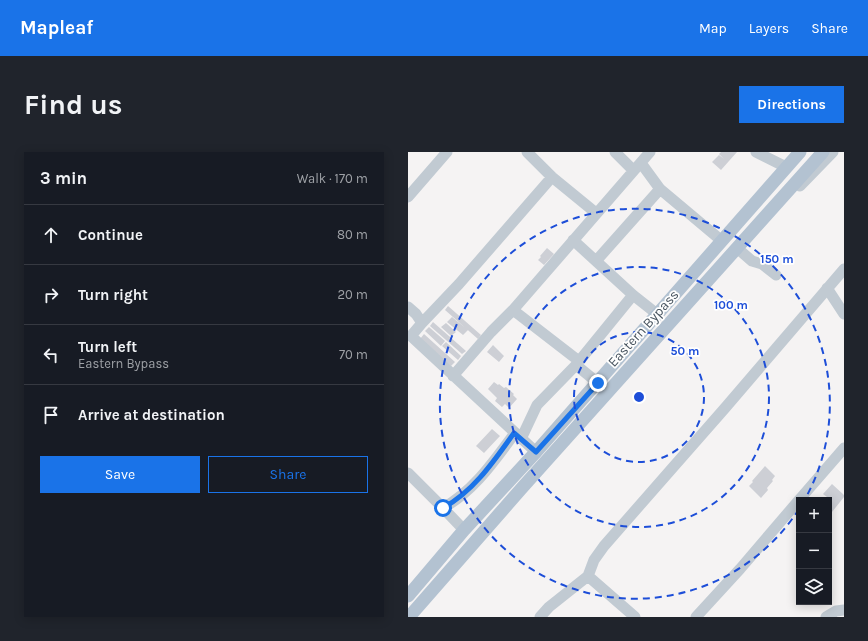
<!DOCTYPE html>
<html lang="en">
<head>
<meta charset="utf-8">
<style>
	body { margin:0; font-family:Karla,sans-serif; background:#20242c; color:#f1f3f6 }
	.controls { position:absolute; right:12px; bottom:12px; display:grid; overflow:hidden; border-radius:0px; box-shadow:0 2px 10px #0003 }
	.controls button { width:36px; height:36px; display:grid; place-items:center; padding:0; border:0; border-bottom:1px solid #363941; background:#171b24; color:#f1f3f6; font:20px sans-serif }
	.stop { position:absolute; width:12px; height:12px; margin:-9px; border:3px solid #1a73e8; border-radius:50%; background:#fff }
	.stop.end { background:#1a73e8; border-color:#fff; box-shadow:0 1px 4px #0008 }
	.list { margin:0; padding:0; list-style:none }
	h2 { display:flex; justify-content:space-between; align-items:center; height:52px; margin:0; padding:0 16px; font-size:17px }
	h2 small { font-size:13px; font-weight:400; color:#9ea1a6 }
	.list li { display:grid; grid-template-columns:26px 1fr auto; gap:12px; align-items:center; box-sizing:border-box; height:60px; padding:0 16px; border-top:1px solid #363941 }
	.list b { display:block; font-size:15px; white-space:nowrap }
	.list p { margin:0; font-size:13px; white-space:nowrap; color:#9ea1a6 }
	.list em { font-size:13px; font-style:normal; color:#9ea1a6 }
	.actions { display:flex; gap:8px; padding:12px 16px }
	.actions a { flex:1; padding:9px 0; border:1px solid #1a73e8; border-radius:0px; text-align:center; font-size:14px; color:#1a73e8 }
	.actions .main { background:#1a73e8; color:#fff }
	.icon { flex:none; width:22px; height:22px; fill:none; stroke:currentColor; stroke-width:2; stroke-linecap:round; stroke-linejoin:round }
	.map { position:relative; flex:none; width:436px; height:465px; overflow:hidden; border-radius:0px }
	header { display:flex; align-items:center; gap:24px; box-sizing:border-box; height:56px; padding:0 20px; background:#1a73e8; color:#fff }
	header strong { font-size:19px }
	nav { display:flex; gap:22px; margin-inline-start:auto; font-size:14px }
	.intro { display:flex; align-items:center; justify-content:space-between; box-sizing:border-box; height:96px; padding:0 24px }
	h1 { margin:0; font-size:28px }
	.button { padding:10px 18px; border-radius:0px; background:#1a73e8; color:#fff; font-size:14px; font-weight:700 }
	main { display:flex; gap:24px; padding:0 24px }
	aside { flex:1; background:#171b24; border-radius:0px; box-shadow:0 2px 10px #0003 }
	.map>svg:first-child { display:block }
</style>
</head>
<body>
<header>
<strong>Mapleaf</strong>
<nav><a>Map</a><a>Layers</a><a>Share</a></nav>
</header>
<div class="intro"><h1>Find us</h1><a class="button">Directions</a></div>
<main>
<aside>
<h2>3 min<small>Walk · 170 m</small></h2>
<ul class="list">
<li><svg class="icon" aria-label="ahead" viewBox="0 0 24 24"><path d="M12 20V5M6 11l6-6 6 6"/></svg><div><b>Continue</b></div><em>80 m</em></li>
<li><svg class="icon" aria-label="right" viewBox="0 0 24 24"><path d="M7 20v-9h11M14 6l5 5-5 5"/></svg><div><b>Turn right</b></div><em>20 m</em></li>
<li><svg class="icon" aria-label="left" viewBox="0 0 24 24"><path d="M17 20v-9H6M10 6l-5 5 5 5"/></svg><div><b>Turn left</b><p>Eastern Bypass</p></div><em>70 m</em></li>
<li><svg class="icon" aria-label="arrive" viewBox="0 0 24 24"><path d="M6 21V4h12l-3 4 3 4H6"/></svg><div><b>Arrive at destination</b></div></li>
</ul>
<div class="actions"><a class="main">Save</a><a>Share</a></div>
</aside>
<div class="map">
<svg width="436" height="465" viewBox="0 0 436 465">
	<rect width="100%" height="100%" fill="#f5f3f3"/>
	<path fill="#cdcfd5" d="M313,0H329L313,18L304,10L311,3L316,7L311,2Z
		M139,96L146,102L136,113L130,108L133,105L132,104Z
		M40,154L73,183L70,187L37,158Z
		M44,165L60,178L55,183L39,170Z
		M25,170L58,199L54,202L22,174Z
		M38,171L48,180L43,184L33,175Z
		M21,175L37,189L33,194L17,179Z
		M16,182L47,210L43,214L12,187Z
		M38,190L53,204L50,208L34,194Z
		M85,193L96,204L91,210L79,200Z
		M86,230L90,233L91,232L96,236L98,235L106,242L105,243L109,247L101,256L97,252L94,255L87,249L89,246L80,237Z
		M84,277L92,284L76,301L68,294Z
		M357,314L367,324L364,328L365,329L359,336L360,338L353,346L341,334L345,330L344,329Z
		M424,332L436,343V345L424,360L421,358V348H417L419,345L415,342Z"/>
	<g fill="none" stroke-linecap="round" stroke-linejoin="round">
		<path stroke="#c1cad2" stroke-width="11" d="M119,0L144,25L188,61
			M207,0L225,18
			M348,0L378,15
			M233,11L252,37L314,89
			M392,34L425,0
			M0,45L39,0
			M165,88L225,143L249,162
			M329,96L344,109L354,112L368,123
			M188,109L252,37
			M419,136L436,162
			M0,155L8,162L14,171L3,184L128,300
			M105,158L171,209
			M14,171L51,132L144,25
			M168,213L190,231
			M45,224L83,180L105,158L242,0
			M113,287L129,253L168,213L225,143
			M0,321L35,356C66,339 86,309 107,281
			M391,348L436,296
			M35,356L56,378
			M180,424L227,465
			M132,465L141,455L180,424L186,408L196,394L317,256L436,117
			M288,465L332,417L391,348
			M418,465L428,459L436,458"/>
		<path stroke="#b3c2d1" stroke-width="13" d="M0,444L56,378L128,300L392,0
			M1,465L113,337L415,0"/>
	</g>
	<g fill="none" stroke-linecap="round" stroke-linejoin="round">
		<path stroke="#1a73e8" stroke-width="5" d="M35,356C66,339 86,309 106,281L128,300L190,231"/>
	</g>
	<g fill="none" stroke="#1d4ed8" stroke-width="2" stroke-dasharray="7 5">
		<circle cx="231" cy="245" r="65"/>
		<circle cx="231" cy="245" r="130"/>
		<path d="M391 357A195 195 0 1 1 397 347"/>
	</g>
	<g text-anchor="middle" stroke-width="3.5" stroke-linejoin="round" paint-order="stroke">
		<g font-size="14" fill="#4a5661" stroke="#fff">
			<text transform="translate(235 176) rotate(-48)" y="5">Eastern Bypass</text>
		</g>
	</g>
	<circle cx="231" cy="245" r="6" fill="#1d4ed8" stroke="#fff" stroke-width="2"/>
	<g font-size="12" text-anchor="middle" font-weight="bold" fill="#1d4ed8" stroke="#fff" stroke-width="3.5" stroke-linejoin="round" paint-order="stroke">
		<text x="369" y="111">150 m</text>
		<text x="323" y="157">100 m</text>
		<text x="277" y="203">50 m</text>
	</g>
</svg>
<div class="controls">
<button>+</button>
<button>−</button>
<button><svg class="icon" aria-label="layers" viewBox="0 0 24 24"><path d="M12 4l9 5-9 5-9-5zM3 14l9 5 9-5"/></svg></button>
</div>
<div class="stop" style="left:35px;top:356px"></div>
<div class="stop end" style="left:190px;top:231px"></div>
</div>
</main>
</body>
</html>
